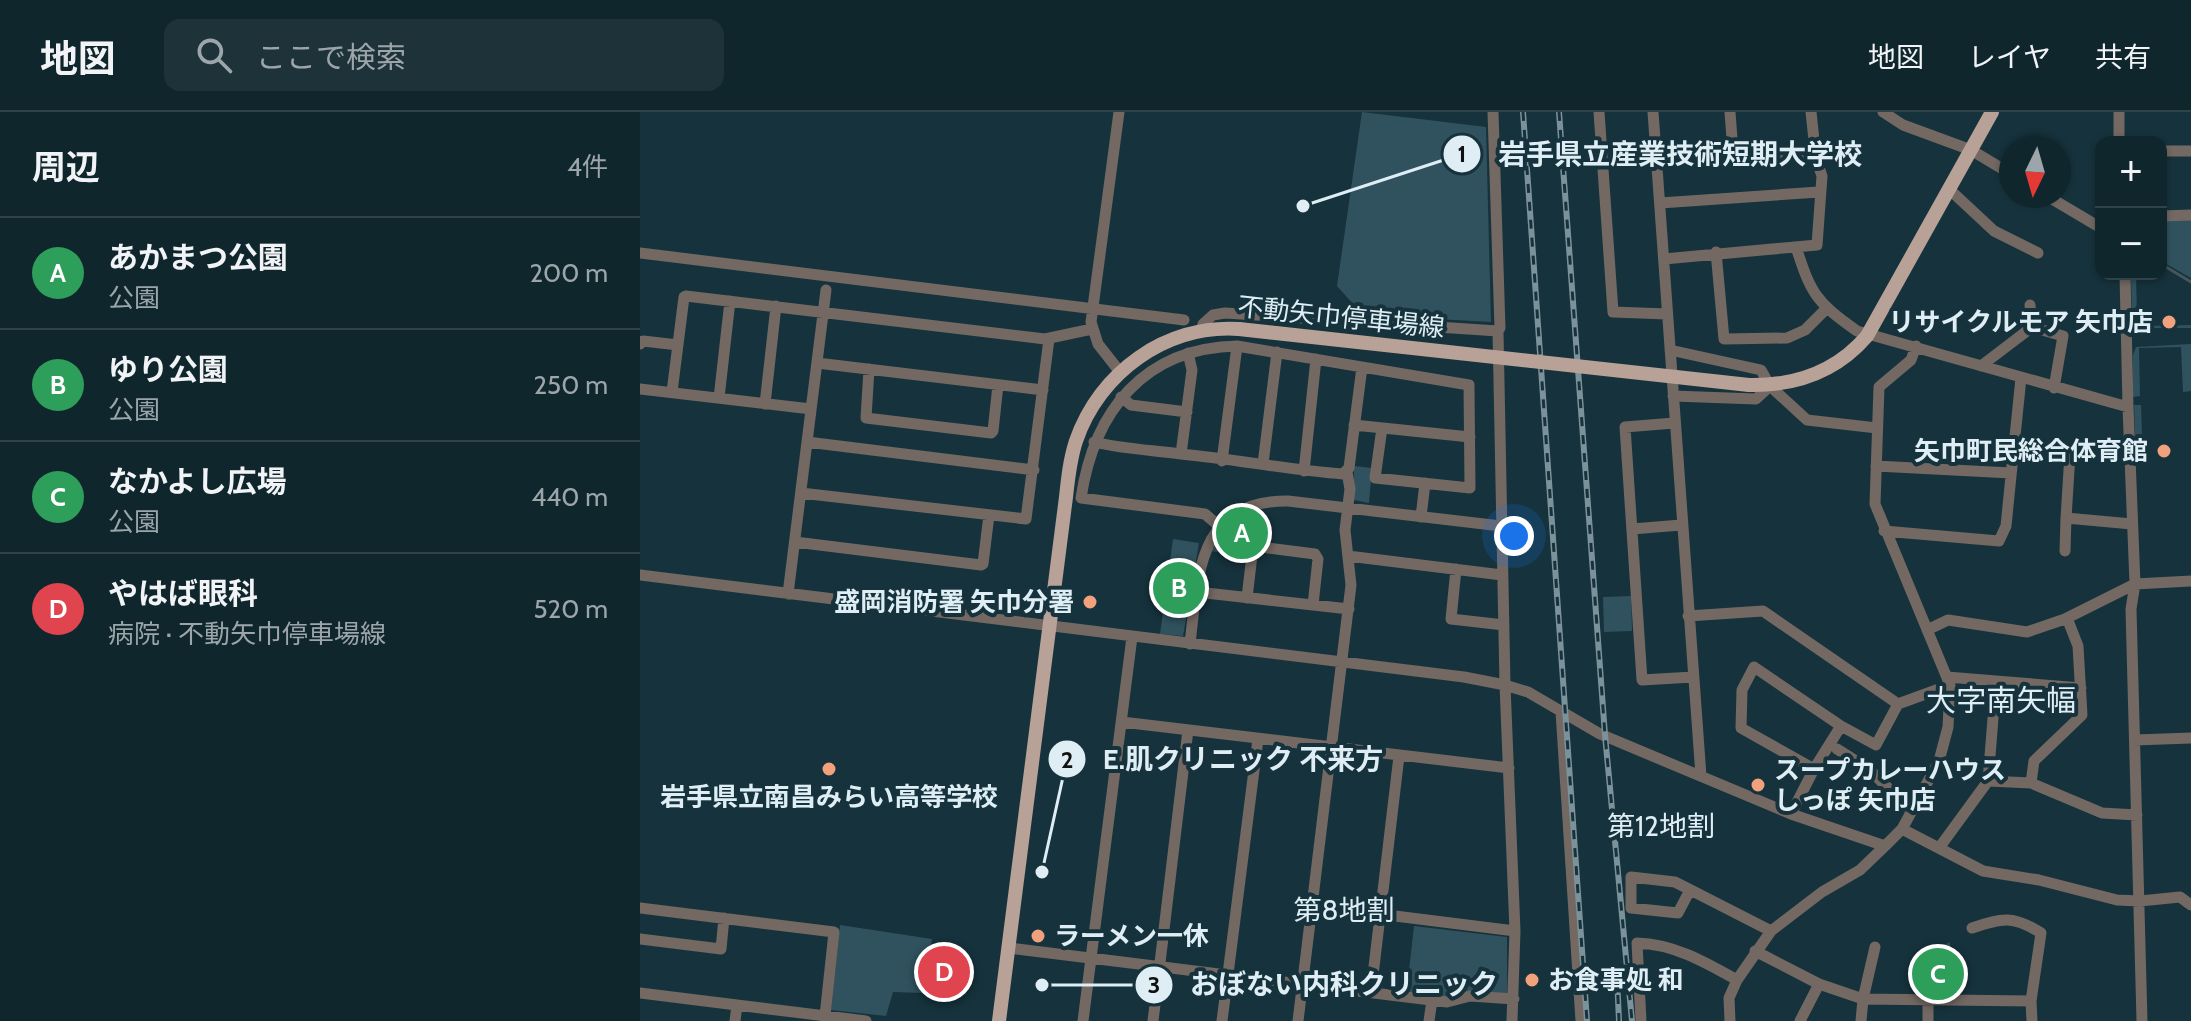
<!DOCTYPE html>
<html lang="ja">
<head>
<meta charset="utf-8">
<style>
	body { margin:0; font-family:Cabin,"Noto Sans JP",sans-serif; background:#1e3239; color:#f1f3f6 }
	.controls { position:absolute; right:24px; top:24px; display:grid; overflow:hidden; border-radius:16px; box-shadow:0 2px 6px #0004 }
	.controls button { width:72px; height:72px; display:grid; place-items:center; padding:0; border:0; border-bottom:2px solid #304349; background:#10262d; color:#f1f3f6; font:40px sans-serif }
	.compass { position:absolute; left:1359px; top:24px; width:72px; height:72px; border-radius:50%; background:#10262d; box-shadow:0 2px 6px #0004; rotate:185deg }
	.you { position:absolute; left:874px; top:424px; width:28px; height:28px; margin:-20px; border:6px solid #fff; border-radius:50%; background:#1a73e8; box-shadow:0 0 0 12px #1a73e833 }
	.badge { display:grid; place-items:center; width:52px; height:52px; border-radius:50%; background:#1a73e8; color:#fff; font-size:26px; font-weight:700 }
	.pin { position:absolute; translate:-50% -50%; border:4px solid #fff; box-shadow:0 2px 8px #0006 }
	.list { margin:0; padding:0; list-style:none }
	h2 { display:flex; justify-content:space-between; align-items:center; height:104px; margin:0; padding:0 32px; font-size:34px }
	h2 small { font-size:26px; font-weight:400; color:#9ca5aa }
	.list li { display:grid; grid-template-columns:52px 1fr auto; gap:24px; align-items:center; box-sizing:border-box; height:112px; padding:0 32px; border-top:2px solid #304349 }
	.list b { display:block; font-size:30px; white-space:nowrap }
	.list p { margin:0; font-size:26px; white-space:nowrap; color:#9ca5aa }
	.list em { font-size:26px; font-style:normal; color:#9ca5aa }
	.icon { flex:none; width:44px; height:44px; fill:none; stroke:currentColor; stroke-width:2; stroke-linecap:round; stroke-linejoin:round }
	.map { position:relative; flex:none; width:1551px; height:909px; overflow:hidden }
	header { display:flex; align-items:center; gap:48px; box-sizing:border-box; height:112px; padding:0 40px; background:#10262d; border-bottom:2px solid #304349 }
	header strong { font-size:38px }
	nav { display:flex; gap:44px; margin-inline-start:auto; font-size:28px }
	.search { width:560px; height:72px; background:#1e3239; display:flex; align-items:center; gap:20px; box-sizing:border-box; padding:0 28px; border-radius:16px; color:#9ca5aa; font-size:30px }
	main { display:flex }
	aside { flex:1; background:#10262d }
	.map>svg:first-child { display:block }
</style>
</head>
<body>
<header>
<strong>地図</strong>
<div class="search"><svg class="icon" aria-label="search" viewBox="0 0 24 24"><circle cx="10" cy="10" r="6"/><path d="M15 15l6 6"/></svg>ここで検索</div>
<nav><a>地図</a><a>レイヤ</a><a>共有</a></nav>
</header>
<main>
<aside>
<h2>周辺<small>4件</small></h2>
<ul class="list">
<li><span class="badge" style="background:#2e9e5b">A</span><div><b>あかまつ公園</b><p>公園</p></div><em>200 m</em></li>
<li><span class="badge" style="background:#2e9e5b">B</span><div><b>ゆり公園</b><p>公園</p></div><em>250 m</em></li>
<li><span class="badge" style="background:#2e9e5b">C</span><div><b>なかよし広場</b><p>公園</p></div><em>440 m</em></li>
<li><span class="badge" style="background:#e0444e">D</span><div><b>やはば眼科</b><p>病院 · 不動矢巾停車場線</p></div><em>520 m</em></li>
</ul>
</aside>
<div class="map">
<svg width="1551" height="909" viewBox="0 0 1551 909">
	<rect width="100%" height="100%" fill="#16323c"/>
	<path fill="#30525e" d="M722,0L846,15L851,210L723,203L697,174Z
		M1551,107V166L1521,149V108Z
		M1491,162H1496L1497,204H1504V214L1551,213V216H1497L1492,207Z
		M1551,232V279L1543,280L1541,235L1499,236L1500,284L1493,285V243L1496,235Z
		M1501,293L1503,352H1496L1494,293Z
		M714,354L732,356L729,391L714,388Z
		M621,398L617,431L607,432L606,445L571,439L594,412Z
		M533,427L559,431L543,524L520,522Z
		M991,484L992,519L964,520L963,485Z
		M200,813L292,827L283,881L253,880L246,904L191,898Z
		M774,814L867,825V882L808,887L766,885Z
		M1310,830L1311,882L1287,883L1285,842Z"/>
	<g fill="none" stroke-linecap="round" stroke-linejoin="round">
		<path stroke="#45565c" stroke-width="3" d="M1521,152L1551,170"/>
		<path stroke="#736862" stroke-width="11" d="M479,0L451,210L458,232L480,260
			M853,0L860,216L858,219L865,573L875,819L872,909
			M959,0L973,200L1027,202
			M1013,0L1061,664
			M1090,0L1093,40
			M1243,0L1263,13L1331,38L1371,62
			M1479,30V0
			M1521,39H1551
			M1017,46L1119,37L1176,47
			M1309,77L1354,119L1398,141
			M1407,84L1461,116
			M1020,91L1179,80
			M1521,104L1551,103
			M1156,135C1171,182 1176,190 1217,219L1488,295L1495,472L1491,497L1502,909
			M1076,140L1084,227L1147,226L1165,218L1187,196
			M0,141L544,208
			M1024,147L1177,133L1182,64L1176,47L1171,0
			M1485,162L1488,295
			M1390,193L1392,215L1423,224L1414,276
			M561,219L563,212L573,203L585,201L858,219
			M0,232L3,229L38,233
			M1030,238L1121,258L1130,274L1167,308L1237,316
			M177,251L403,278
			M1341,254L1392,215
			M229,257L226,306L351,321L353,319L358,273
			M0,277L171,297
			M32,280L44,185L46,184L405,227L452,217
			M1033,284L1116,287L1130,274
			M481,285L491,293L547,300
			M79,286L90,189
			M125,292L136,194
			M1034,311L985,315L1002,568L1053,565
			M714,313L830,325
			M167,330L394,358
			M454,330C483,337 511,338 541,342C595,347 648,358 703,362L709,356L722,255
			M1374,334L1381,266
			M541,342L552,258L548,241
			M582,349L597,234
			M623,352L637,240
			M1236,354L1371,361
			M664,359L676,247
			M161,381L386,407L409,227
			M781,405L785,371
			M580,415L565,402L441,386C454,299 504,236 597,234L829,273L830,376L735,366L742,316
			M992,417L1041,413
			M1244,419L1359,429L1366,414L1374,334L1430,342L1426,406L1492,412
			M155,430L341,453L343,452L349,403
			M1425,439L1426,406
			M708,444L862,463
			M816,457L811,507L864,513
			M0,463L824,565L865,573L888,580L960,622L1151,702L1245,734L1262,717L1299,649L1308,615L1310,573L1235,392L1239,275L1271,248L1276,234
			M557,480L709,497
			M148,482L186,178
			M607,486L613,434L675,442L678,447L673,493
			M1048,504L1123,499L1258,592
			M1287,518L1308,508L1387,520L1425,507L1495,472L1551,469
			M550,532C558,464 557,388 648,389L861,414
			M1356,569L1441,576
			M921,600L941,909
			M482,610L869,656
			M1495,628L1551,626
			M1197,637L1230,658L1271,699
			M1174,657L1101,616L1102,578L1114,555L1201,614L1236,633L1258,592L1310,573
			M1348,669L1391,671L1462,701L1497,703
			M1391,671L1394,649L1442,603L1438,534L1427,506
			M1151,702L1174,657L1201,614
			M1262,717L1343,759L1399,768L1477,788L1500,789L1540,785L1551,793
			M1299,736L1348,669L1356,569L1307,565
			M1050,778L1038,801L991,796V765L1035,770L1131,819
			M0,796L194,820L185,904
			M739,802L875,819
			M1332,816C1362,806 1373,803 1401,821L1391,889L1392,909
			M0,827L81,837L84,806
			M369,836L807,890L830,884L874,887
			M1115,839L1179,872L1223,887L1391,889
			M731,880L759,644
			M0,881L226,909
			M1288,887V909
			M95,909L97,893
			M443,909L492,525
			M513,909L548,618
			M582,909L618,627
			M658,909L711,473L705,418L710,377L707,360
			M789,909L792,888
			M1001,909L997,831C1034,832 1065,850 1097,868
			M1090,909L1089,886L1097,868L1131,819L1182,780L1220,758L1245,734
			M1160,909L1179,872
			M1221,909L1223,887L1235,835"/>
		<path stroke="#b8a196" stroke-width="14" d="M1109,273C1156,274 1196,260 1227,224L1352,0
			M359,909L426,385C428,366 430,347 436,329C459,261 526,212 599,217"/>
		<defs>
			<path id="rail" d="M883,0L947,909
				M919,0L965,623L992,909
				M977,865L979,909"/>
		</defs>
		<use href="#rail" stroke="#7c929a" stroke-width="6"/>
		<use href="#rail" stroke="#16323c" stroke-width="3" stroke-dasharray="9" stroke-linecap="butt"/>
		<path stroke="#b8a196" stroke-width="14" d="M599,217L1109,273"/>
	</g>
	<g fill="#f1a17b" stroke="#16323c" stroke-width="3">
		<circle cx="1529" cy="210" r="8"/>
		<circle cx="1524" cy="339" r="8"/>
		<circle cx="450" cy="490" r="8"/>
		<circle cx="189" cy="657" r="8"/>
		<circle cx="1118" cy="673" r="8"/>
		<circle cx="398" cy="824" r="8"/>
		<circle cx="892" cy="868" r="8"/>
	</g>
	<g text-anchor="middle" stroke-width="8" stroke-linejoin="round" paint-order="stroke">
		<g font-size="26" fill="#deeef4" stroke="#16323c">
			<text transform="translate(701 205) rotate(6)" y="9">不動矢巾停車場線</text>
		</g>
		<g font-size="26" font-weight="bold" fill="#deeef4" stroke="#16323c" text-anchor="end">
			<text x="1513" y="219">リサイクルモア 矢巾店</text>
			<text x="1508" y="348">矢巾町民総合体育館</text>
			<text x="434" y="499">盛岡消防署 矢巾分署</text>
			<text x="1134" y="667" text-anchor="start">スープカレーハウス<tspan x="1134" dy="30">しっぽ 矢巾店</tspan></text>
			<text x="189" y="694" text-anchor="middle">岩手県立南昌みらい高等学校</text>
			<text x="414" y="833" text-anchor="start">ラーメン一休</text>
			<text x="908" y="877" text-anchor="start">お食事処 和</text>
		</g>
		<g font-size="28" fill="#deeef4" stroke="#16323c">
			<text x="1021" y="724">第12地割</text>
			<text x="704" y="808">第8地割</text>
		</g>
		<g font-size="30" fill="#deeef4" stroke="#16323c">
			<text x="1361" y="599">大字南矢幅</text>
		</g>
	</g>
	<path fill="none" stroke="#deeef4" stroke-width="3" d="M663 94L822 42M402 760L427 647M402 873L514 873"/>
	<g fill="#deeef4" stroke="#16323c" stroke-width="3">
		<circle cx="663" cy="94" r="8"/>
		<circle cx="402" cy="760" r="8"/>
		<circle cx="402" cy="873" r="8"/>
		<circle cx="822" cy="42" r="20"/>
		<circle cx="427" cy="647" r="20"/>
		<circle cx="514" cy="873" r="20"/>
	</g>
	<g font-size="24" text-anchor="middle" font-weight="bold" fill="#111">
		<text x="822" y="50">1</text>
		<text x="427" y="656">2</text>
		<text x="514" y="881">3</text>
	</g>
	<g font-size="28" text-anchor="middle" font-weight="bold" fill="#deeef4" stroke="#16323c" stroke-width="8" stroke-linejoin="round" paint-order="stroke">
		<text x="1040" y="52">岩手県立産業技術短期大学校</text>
		<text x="603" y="657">E.肌クリニック 不来方</text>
		<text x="704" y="882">おぼない内科クリニック</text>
	</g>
</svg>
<div class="controls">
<button>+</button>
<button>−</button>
</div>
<svg class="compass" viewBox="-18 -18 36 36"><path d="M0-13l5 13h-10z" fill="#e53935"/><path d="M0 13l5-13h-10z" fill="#9ca5aa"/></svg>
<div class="you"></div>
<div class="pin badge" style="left:602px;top:421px;background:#2e9e5b">A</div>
<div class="pin badge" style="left:539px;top:476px;background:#2e9e5b">B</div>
<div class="pin badge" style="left:1298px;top:862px;background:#2e9e5b">C</div>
<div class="pin badge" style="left:304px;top:860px;background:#e0444e">D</div>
</div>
</main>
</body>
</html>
